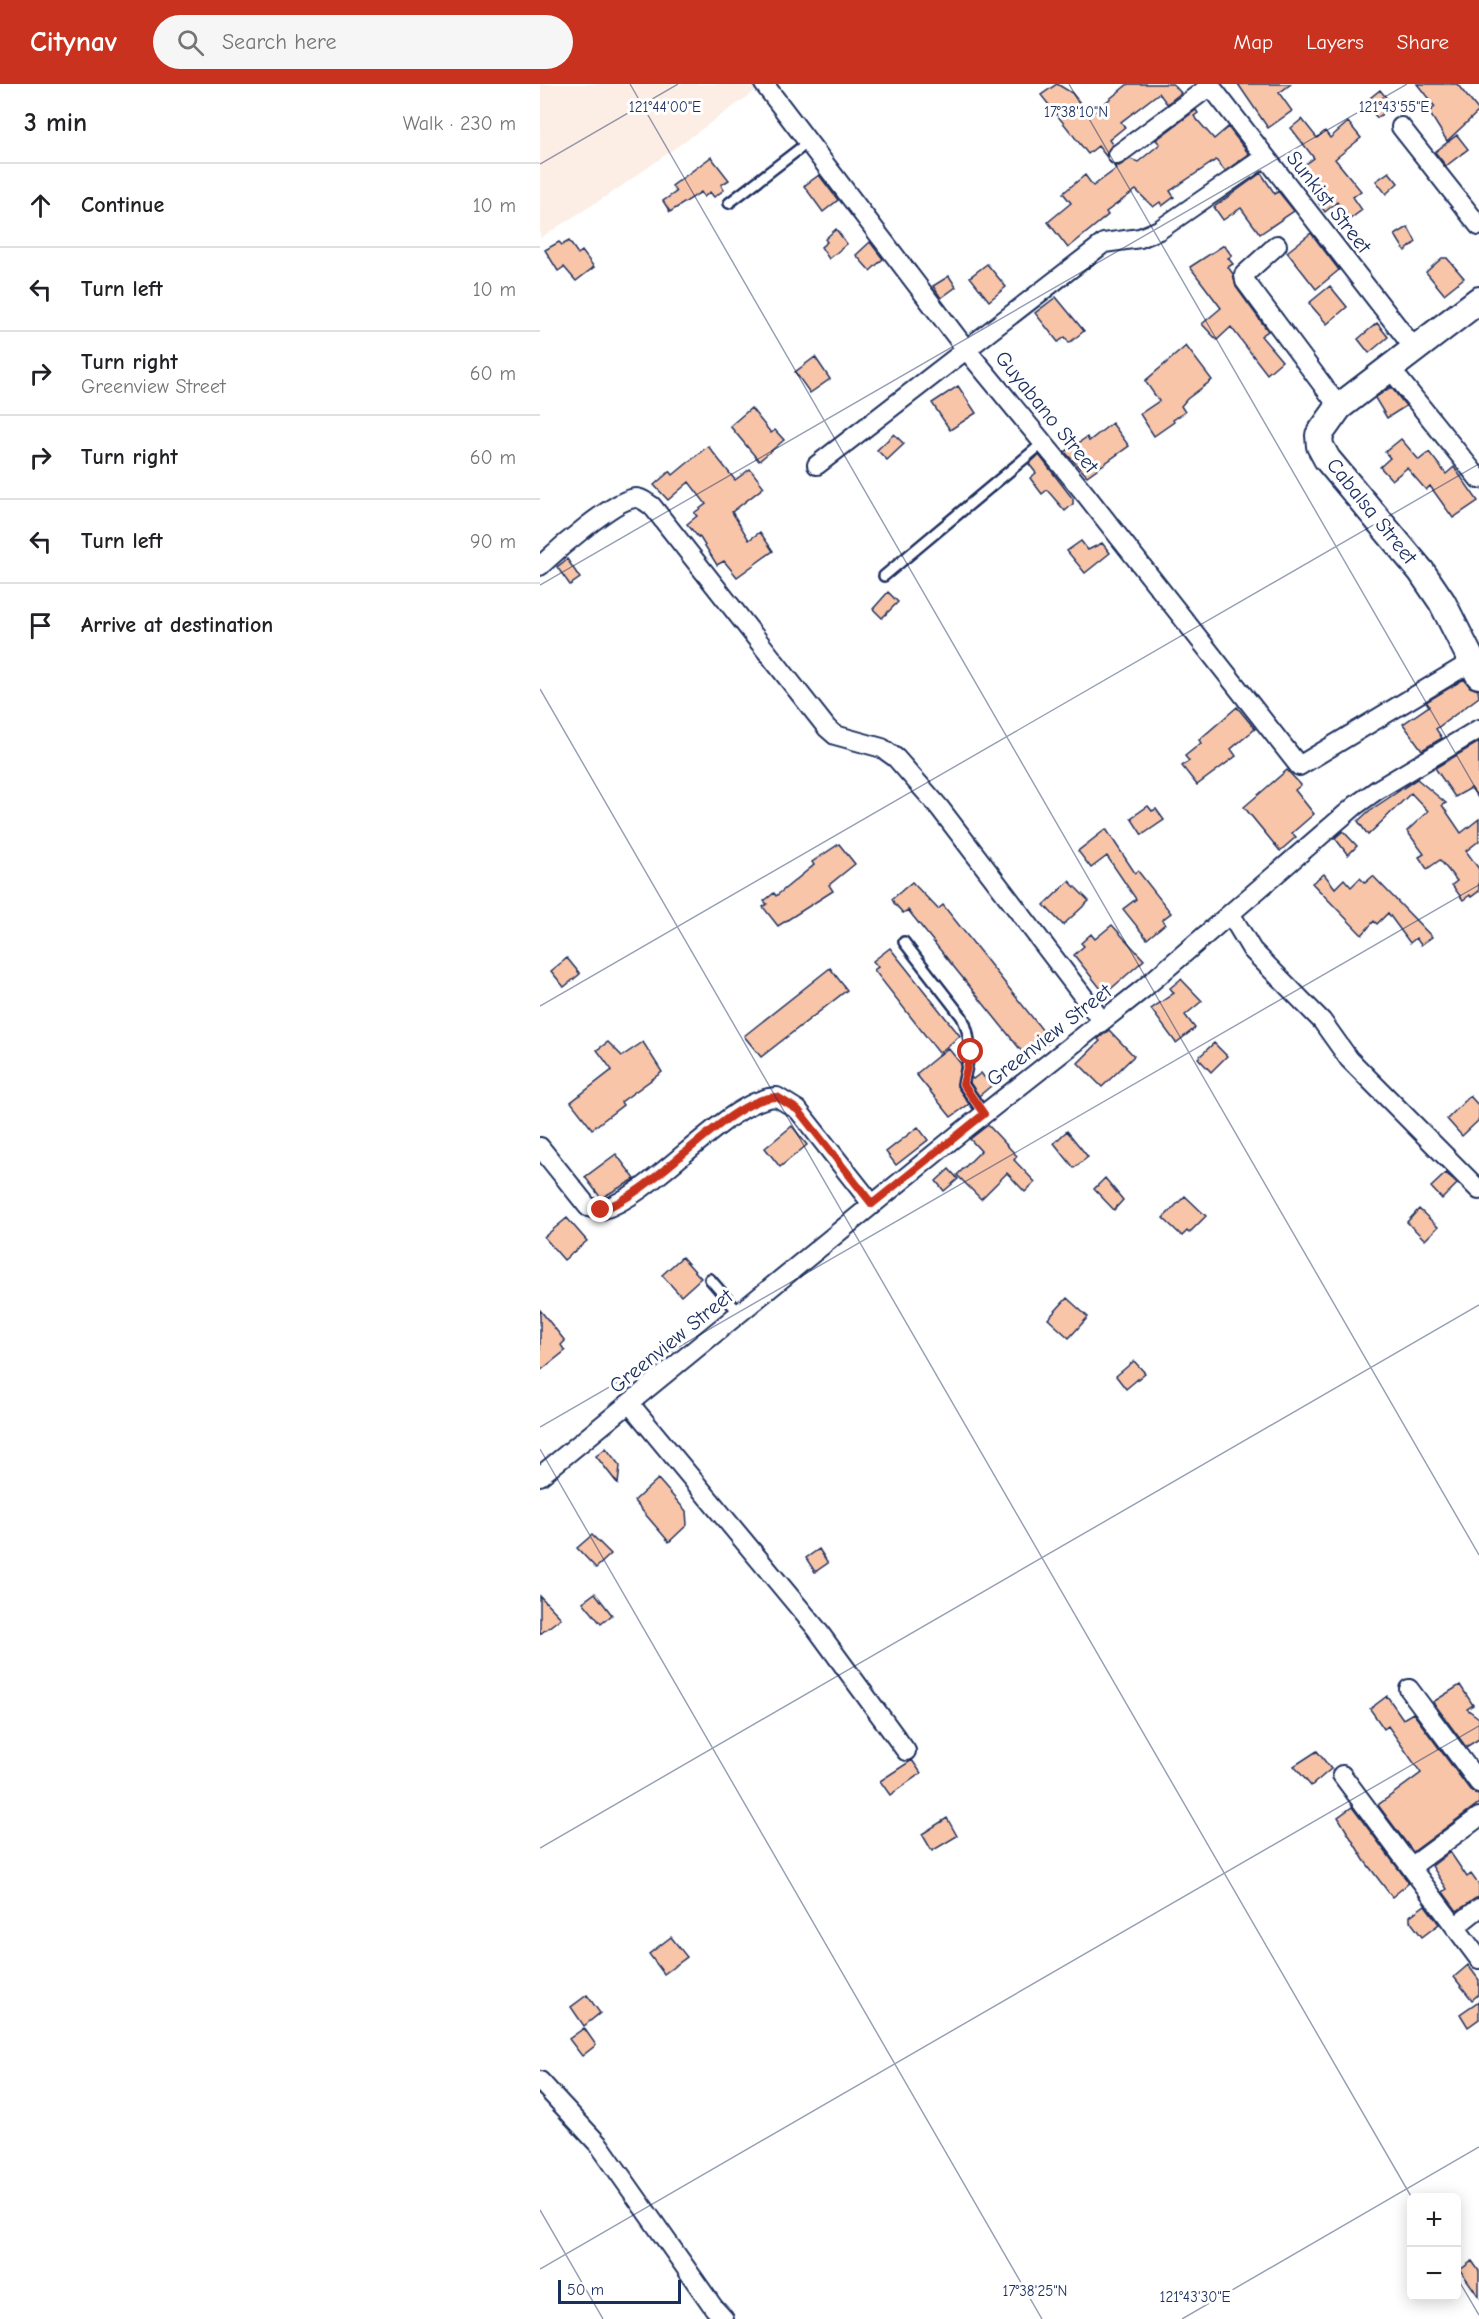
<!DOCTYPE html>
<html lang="en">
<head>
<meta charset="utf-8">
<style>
	body { margin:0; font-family:"Comic Neue",sans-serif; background:#f6f6f6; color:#202124 }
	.controls { position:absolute; right:18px; bottom:18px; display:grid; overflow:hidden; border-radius:9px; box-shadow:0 3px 15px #0003 }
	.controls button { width:54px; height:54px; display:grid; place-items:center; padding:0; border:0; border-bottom:2px solid #e0e0e0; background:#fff; color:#202124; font:30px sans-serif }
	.scale { position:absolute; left:18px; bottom:15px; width:123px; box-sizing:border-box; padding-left:6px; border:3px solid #1b2f5e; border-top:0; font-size:16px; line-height:21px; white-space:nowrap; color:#1b2f5e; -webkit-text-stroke:4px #fff; paint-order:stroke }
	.stop { position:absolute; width:18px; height:18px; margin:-14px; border:4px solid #c8321e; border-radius:50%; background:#fff }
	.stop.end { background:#c8321e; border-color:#fff; box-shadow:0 2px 6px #0008 }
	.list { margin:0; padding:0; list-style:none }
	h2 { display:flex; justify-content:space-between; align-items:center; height:78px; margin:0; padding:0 24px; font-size:26px }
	h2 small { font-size:20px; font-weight:400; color:#757577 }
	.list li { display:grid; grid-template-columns:39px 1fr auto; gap:18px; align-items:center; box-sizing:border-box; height:84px; padding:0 24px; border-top:2px solid #e0e0e0 }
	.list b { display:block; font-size:22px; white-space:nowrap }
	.list p { margin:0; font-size:20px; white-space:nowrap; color:#757577 }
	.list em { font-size:20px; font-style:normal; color:#757577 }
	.icon { flex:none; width:33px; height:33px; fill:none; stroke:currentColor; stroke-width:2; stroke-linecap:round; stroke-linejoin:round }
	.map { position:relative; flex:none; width:939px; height:2235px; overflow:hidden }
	header { display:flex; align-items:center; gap:36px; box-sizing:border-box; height:84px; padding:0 30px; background:#c8321e; color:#fff }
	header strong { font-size:28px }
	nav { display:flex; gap:33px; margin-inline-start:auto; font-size:21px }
	.search { width:420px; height:54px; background:#f6f6f6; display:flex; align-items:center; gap:15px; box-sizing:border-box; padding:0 21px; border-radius:33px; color:#757577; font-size:22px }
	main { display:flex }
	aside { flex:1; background:#fff }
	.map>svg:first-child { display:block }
</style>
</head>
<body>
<header>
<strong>Citynav</strong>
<div class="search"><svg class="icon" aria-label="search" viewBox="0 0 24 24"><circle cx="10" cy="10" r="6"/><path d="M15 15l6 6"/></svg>Search here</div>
<nav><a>Map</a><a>Layers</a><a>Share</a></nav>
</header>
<main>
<aside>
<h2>3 min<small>Walk · 230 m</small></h2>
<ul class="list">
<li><svg class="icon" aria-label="ahead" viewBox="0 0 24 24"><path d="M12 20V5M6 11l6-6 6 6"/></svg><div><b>Continue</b></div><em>10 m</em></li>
<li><svg class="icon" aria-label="left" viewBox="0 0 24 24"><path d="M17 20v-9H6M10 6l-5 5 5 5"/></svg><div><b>Turn left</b></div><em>10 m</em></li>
<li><svg class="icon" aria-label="right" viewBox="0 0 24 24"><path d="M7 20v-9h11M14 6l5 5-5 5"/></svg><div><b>Turn right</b><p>Greenview Street</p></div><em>60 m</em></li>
<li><svg class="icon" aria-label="right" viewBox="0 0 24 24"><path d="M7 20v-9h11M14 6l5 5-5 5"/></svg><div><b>Turn right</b></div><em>60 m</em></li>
<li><svg class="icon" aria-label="left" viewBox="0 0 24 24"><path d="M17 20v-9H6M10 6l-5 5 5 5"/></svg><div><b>Turn left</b></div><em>90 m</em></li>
<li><svg class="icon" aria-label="arrive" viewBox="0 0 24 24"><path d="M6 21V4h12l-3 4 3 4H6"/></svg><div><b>Arrive at destination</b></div></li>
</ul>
</aside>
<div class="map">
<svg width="939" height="2235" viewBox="0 0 939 2235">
	<rect width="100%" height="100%" fill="#fff"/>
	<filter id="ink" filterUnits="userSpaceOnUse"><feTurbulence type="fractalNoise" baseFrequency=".0167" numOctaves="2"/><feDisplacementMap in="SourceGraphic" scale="12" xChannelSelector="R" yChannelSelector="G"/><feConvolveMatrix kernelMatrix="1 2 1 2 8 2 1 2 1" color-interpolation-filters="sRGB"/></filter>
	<g filter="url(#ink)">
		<path fill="#fdeee5" d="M0,0H219L221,3L76,106L0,154Z"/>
		<path fill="#f8c5a9" stroke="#1b2f5e" stroke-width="1.5" d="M517,0L532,9L550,31L588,0H633L641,9L627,20L619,9L581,38L585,43L569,56L572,60L566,72L558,62L548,70L501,11Z
			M698,0H751L739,9L752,27L728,44Z
			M877,0H917L939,27L907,57L889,28L895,23Z
			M840,6L853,22L837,34L825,18Z
			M656,26L658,29L654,32L674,55L688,43L709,70L685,87L676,76L630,107L634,113L622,122L620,118L613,123L596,106L566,128L568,131L528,164L508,138L531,119L523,109L545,91L553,102L576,85L574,82H579L590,75L598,78L620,60L616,56Z
			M762,35L777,54L785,47L790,54L808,38L821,54L795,75L821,107L813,113L822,126L810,135L797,118L785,128L776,115L781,111L767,94L770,91L763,82L774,74L751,44Z
			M917,51L928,65L906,82L895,68Z
			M171,73L189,96L181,101L184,106L174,113L170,108L164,113L161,108L130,128L123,117L136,108L132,102Z
			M849,88L858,99L846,110L836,97Z
			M721,89L735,110L738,107L754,127L720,150L701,124L683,136L674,123Z
			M279,91L298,116L283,128L264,102Z
			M868,143L876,158L865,167L855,151Z
			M296,145L307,160L289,175L281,163L287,158L285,155Z
			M771,149L799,186L776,205L747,168Z
			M29,157L38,170L42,167L54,183L36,197L24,183L18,187L5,166L19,158L22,161Z
			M330,158L343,175L330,187L316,171Z
			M684,161L692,172L688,174L693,180L688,183L693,190L696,203L728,247L721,252L742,277L727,290L691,243L677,256L662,240L681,224L650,183Z
			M902,174H907L924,194L904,210L886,188Z
			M447,180L466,203L449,217L430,193Z
			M409,192L416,203L401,214L393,202Z
			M790,202L807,223L787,240L769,219Z
			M516,213L544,247L529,259L525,253L518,258L495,229Z
			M837,239L848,253L829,269L818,255Z
			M646,262L672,296L647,315L641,322L645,328L633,336L634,338L614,352L600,330L619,317L605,297Z
			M275,273L290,295L270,309L255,288Z
			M418,302L436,329L410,346L392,319Z
			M851,303L866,322L847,334L835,314Z
			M211,324L231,349L235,346L244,356L219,377L190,342Z
			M572,339L589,362L547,392L525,368L547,353L549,357Z
			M354,350L364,360L347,376L337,366Z
			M861,355L879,376L889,368L906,390L914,383L938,417L913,434L890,402L886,406L867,384L852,396L840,383L850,374L845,368Z
			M168,362L195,396L210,385L224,403L192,428L209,456L220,448L233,467L197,493L184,477L177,481L159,452L158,453L147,440L157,432L154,429L166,420L149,398L128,416L114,401L130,387L133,391Z
			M499,371L533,415V420L525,427L507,406L502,410L490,394L496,389L489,380Z
			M541,457L548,466L562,459L570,469L545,489L527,467Z
			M27,475L40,494L30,501L17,483Z
			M348,508L358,518L342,534L333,525Z
			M924,595L930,603L938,606L939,613L896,645L902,654L882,666L863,640L889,622L886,618Z
			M697,623L715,645L691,665L696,672L657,701L642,682L649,677L645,672L661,659L659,656Z
			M939,658V715L931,704L915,713L895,684Z
			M747,686L761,701L755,706L774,730L752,749L756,753L740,767L704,723Z
			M877,695L906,719L902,721L921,749L939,735V757L926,767L939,785V807L931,813L930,811L923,816L912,801L917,797L900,776L887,785L879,773L884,770L867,747L888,727L871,709L828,751L818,737L829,727Z
			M608,722L612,727L616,725L624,736L602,751L591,734Z
			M566,745L595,789L598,787L631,829L622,836L625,840L607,855L583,825L596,815L567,772L551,784L538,767Z
			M803,747L817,762L808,771L795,754Z
			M299,760L315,780L289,801L293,807L238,842L223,823L227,820L224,817L234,809L236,812L274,781L272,778Z
			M784,790L795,804L804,795L811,803L820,794L825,799L833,792L892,853L881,861L876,854L870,859L848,829L837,840L834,837L822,851L772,799Z
			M529,797L549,817L523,841L504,821Z
			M372,798L398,825L403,821L511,957L488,975L368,826L363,829L354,819L352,815Z
			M572,841L604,876L565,910L534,871L544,862L541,859L551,850L555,855Z
			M350,864L420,952L399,969L334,886L338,883L333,877Z
			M27,874L40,890L24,903L11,887Z
			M290,884L307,906L221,973L204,952Z
			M641,895L662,917L645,931L655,944L636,959L611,925L634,909L630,904Z
			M569,946L594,972L562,1003L538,979L560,957L558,955Z
			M68,958L82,972L103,958L122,988L81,1018L83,1021L52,1045L31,1018L72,986L57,966Z
			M674,959L687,972L671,988L658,974Z
			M408,964L421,980L417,1002L429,1020L411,1033L376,990Z
			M441,989L451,1002L439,1012L430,999L431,993L433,995Z
			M930,1012L939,1022V1036L922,1052L907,1035Z
			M448,1041L477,1072L474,1076L495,1098L485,1108L467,1089L441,1115L417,1091L441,1067L430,1055Z
			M252,1042L267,1061L240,1083L225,1064Z
			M378,1043L388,1056L356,1081L346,1068Z
			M527,1047L548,1073L534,1084L514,1059Z
			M76,1070L95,1095L61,1114L45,1093Z
			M409,1085L418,1095L404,1107L396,1097Z
			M906,1089L917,1100L902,1115L891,1103Z
			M565,1094L583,1116L574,1126L554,1105Z
			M645,1112L666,1132L649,1149L647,1147L642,1152L623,1134Z
			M879,1125L898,1143L885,1156L867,1138Z
			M27,1134L47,1157L24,1176L4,1153Z
			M142,1173L161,1194L141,1212L122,1191Z
			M527,1214L548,1233L529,1254L508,1235Z
			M0,1226L25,1257L21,1261L25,1267L0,1287Z
			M594,1277L605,1289L586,1305L576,1292Z
			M66,1364L80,1382L78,1400L56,1372Z
			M118,1395L146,1427L147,1441L129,1458L94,1417Z
			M52,1451L71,1470L56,1484L37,1464Z
			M279,1465L288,1479L275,1488L266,1474Z
			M55,1509L72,1531L61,1540L43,1518Z
			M0,1512L21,1534L0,1550Z
			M920,1601L933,1621L927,1625L939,1634V1655L926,1663L893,1618Z
			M847,1612L863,1635L873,1629L930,1706L939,1712V1719L873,1768L838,1721L881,1689L848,1642L844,1645L830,1625Z
			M777,1667L791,1685L771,1702L754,1682Z
			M372,1676L381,1689L350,1711L340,1697Z
			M812,1723L869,1799L852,1813L824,1776L798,1733Z
			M407,1734L417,1752L392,1767L382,1750Z
			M910,1768L927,1793L931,1790L939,1801V1813L917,1827L903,1808L907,1805L892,1782Z
			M885,1821L899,1840L882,1853L870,1837V1832Z
			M131,1853L147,1873L124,1890L109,1870Z
			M928,1881L939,1896V1910L932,1916L914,1893Z
			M47,1911L60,1929L44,1942L31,1923Z
			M939,1917V1935L928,1943L920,1930Z
			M44,1944L56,1961L42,1972L29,1955Z
			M932,2177L939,2187V2213L920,2186Z"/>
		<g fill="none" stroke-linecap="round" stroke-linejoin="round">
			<defs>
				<path id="lane" d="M189,119L267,59
					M344,492L503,359
					M364,858L422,933C434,958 429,974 423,1000L444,1030
					M170,1195L200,1230"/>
				<path id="street" d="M224,0L425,264L546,411L759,682L933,577
					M669,0L874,264
					M861,43L939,142
					M577,71L670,2
					M737,161L704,191L705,197L799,323
					M849,283L939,395
					M277,381L564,159L600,154L619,146L725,73
					M0,482C16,467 76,414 96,414C102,414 107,419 112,422L287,644L295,651L342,664L356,674L399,723L562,937
					M691,831L712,866L782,937L809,975L939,1106
					M0,1063L48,1123L61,1126C116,1110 188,1014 237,1013L258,1026L332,1120
					M90,1320L276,1544L366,1667
					M0,1392L420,1049L603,905L816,721L837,706L939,645
					M869,1605L939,1699
					M802,1691L939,1875
					M871,1783L939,1733
					M915,1843L939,1824
					M0,1997L60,2062L174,2224L184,2235"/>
				<path id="secondary" d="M939,216L799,323L779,351L780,362L787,375L881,487L902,518L939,591"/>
			</defs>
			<use href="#lane" stroke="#1b2f5e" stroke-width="14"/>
			<use href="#street" stroke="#1b2f5e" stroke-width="22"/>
			<use href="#secondary" stroke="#1b2f5e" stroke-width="30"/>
			<use href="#lane" stroke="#fff" stroke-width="9"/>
			<use href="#street" stroke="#fff" stroke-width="18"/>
			<use href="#secondary" stroke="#fff" stroke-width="26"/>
		</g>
	</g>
	<g fill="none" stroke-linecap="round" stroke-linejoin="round" filter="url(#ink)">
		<path stroke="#c8321e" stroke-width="8" d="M61,1126C116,1109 187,1014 237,1013L258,1026L332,1120L444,1030L423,1000L431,968"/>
	</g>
	<path fill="none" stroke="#1b2f5e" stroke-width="1.5" stroke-opacity="0.45" d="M90,0L939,1471M529,0L939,710M0,80L138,0M0,501L867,0M0,605L872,2114M0,922L939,380M0,1343L939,801M0,1365L502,2235M0,1764L939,1221M0,2126L63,2235M0,2185L939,1642M916,2192L939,2231M642,2235L939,2063"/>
	<g text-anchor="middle" stroke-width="6" stroke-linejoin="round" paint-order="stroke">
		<g font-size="21" fill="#1b2f5e" stroke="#fff">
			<text transform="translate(789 118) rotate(52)" y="7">Sunkist Street</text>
			<text transform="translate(507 328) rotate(51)" y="7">Guyabano Street</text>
			<text transform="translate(832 427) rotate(51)" y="7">Cabalsa Street</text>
			<text transform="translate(509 951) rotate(-38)" y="7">Greenview Street</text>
			<text transform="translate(131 1257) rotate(-39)" y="7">Greenview Street</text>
		</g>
	</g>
	<g font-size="15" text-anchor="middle" fill="#1b2f5e" stroke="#fff" stroke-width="6" stroke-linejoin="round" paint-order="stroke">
		<text x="125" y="28">121°44'00"E</text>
		<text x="854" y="28">121°43'55"E</text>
		<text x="536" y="33">17°38'10"N</text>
		<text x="495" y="2212">17°38'25"N</text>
		<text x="655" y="2218">121°43'30"E</text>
	</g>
</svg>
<div class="controls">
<button>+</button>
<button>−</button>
</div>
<div class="scale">50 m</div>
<div class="stop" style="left:431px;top:968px"></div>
<div class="stop end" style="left:61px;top:1126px"></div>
</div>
</main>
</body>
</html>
